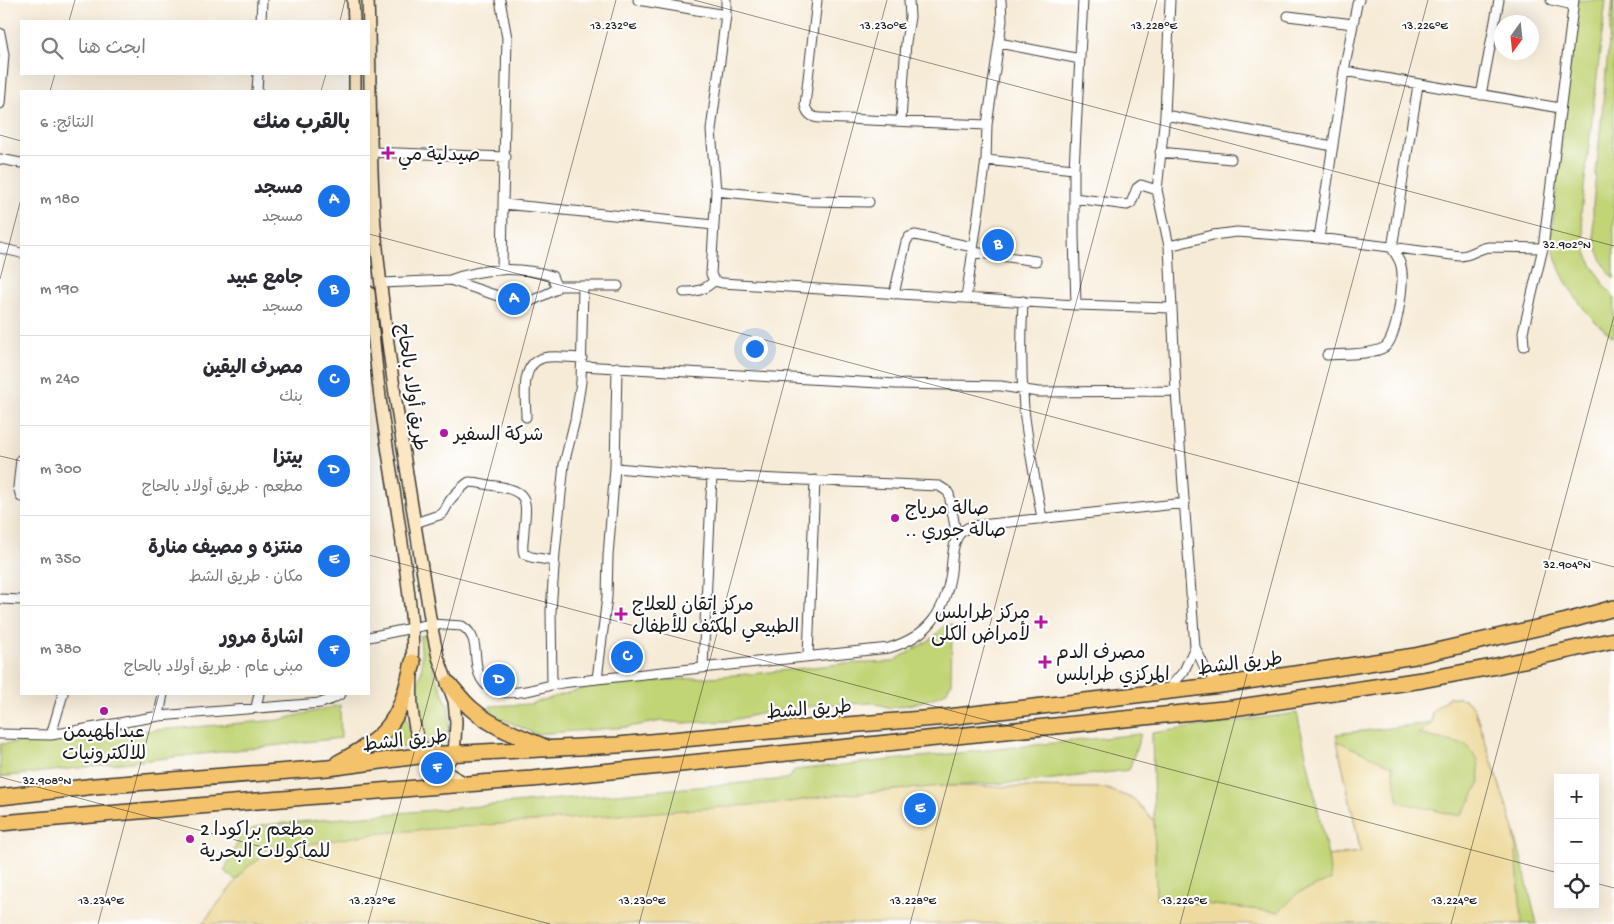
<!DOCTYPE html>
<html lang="ar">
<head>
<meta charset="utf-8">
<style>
	body { margin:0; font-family:"Gochi Hand","Playpen Sans Arabic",sans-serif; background:#f2f2f3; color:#2b2b33; direction:rtl }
	.controls { position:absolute; right:15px; bottom:15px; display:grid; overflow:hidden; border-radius:0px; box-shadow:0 5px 20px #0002 }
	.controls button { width:45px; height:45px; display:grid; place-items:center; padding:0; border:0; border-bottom:1px solid #e1e1e2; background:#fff; color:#2b2b33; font:25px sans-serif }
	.compass { position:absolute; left:1494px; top:15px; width:45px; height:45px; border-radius:50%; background:#fff; box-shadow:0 5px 20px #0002; rotate:195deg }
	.you { position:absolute; left:754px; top:348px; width:18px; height:18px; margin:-12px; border:4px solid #fff; border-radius:50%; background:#1a73e8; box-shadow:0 0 0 8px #1a73e833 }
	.badge { display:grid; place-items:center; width:32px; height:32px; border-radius:50%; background:#1a73e8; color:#fff; font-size:16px; font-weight:700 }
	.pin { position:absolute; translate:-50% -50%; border:2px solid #fff; box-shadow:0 1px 5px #0006 }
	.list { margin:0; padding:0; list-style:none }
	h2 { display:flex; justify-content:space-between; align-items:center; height:65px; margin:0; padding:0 20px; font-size:21px }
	h2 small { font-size:16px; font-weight:400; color:#7c7c81 }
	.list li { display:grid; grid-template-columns:32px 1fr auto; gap:15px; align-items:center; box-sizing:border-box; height:90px; padding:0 20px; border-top:1px solid #e1e1e2 }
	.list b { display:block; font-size:19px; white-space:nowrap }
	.list p { margin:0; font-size:16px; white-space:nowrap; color:#7c7c81 }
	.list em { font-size:16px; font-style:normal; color:#7c7c81 }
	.icon { flex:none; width:28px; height:28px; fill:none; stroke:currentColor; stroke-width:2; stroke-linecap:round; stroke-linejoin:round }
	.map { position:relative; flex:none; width:1614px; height:924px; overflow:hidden; direction:ltr }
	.search { position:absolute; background:#fff; box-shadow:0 5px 20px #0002; left:20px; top:20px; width:350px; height:55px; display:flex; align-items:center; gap:12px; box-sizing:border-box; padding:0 18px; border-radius:0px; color:#7c7c81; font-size:19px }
	.panel { position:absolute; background:#fff; box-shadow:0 5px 20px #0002; left:20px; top:90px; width:350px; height:605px; border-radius:0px; direction:rtl }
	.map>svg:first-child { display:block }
</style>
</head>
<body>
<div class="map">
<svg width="1614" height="924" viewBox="0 0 1614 924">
	<rect width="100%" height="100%" fill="#fff"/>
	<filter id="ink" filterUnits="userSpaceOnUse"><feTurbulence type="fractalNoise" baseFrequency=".02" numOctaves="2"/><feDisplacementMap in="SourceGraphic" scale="10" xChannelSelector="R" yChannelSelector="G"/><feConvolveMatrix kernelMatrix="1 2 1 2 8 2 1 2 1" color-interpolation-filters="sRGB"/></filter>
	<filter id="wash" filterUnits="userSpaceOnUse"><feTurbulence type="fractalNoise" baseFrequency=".0096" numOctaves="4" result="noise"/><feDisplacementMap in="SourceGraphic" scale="20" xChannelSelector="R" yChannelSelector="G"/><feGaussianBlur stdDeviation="1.12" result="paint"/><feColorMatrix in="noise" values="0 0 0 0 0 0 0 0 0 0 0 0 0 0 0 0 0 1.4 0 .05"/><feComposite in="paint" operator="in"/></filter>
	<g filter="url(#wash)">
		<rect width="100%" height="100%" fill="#f6ebd7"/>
		<path fill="#c1d476" stroke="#6e7849" d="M1577,0H1606L1581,213L1587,255L1604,286L1614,296V337C1593,324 1568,291 1559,267C1555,258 1553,247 1551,237Z
			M1613,0H1614V279C1594,255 1593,234 1593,205Z
			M945,625L952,626L951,682L946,692L931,699L913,704L891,708L873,703L821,705L764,713L728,721L683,723L662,721L628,727L536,734L493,715L490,706L530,704L592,686L761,673L840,664L892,662L933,638Z
			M427,635L434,672L449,708V726L447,740L441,745L427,743C419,728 413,703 417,686C419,679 422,672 422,664C422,655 420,645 420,636Z
			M1449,697L1464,699L1474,708L1514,829L1537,924H1335L1298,893L1279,912L1156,899L1152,733L1297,713L1328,856L1361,852L1336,734L1432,723V712Z
			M340,705L341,738L0,777V744L39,741L40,738L95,732L96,735L279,720Z
			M405,714L415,746L374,750L390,736Z
			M1141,734L1129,770L1028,782L943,786L827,796L790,802L246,868L236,880L224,871L242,833L263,825L787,779L795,770Z"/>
		<path fill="#eeda9e" stroke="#857b5d" d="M1449,697L1464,699L1474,708L1514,829L1522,924H202L246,868L275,849L381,833L790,802L827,796L943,786L1104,788L1134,799L1154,821L1156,899L1279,912L1298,893L1331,880L1328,856L1361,852L1337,741L1392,766L1399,802L1460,816L1471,800L1480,781L1478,760L1466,745L1418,734L1432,723V712Z"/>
	</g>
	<g filter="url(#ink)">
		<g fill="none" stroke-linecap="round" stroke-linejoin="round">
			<defs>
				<path id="street" d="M500,0L507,38L503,204L714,225
					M638,0L726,15
					M726,0V15L711,130L716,191L711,274L714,281L722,283L1076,305L1171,308
					M817,0L805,105C807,114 812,118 821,118L987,125
					M1170,0L1165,115L1157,190L1169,246L1176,391L1195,647L1205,668L1220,685
					M1551,0L1573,5
					M1288,16L1353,24
					M261,21L262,0
					M0,33L4,55L0,104
					M999,43L1080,59
					M1344,71L1560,108
					M257,91L258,74
					M1481,95L1499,0
					M1165,115L1333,146
					M901,121L906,42L910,17L909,0
					M370,152L506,157
					M1160,152L1231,159
					M0,159L21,163
					M986,160L1074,169
					M716,191L809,201L869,202
					M1074,198L1127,205L1131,203L1137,188L1141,185L1157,190
					M1319,238L1344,71L1357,4L1359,0
					M1169,246L1213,235L1237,232L1319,238L1460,256C1471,256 1478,248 1489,247L1543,248
					M0,248L21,253
					M973,252L1036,261
					M502,270L503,204
					M450,280C482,268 519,266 552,276L556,286
					M382,283L450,280L513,301H531L555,290L556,286
					M583,286H618
					M684,292C698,292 704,290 714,281
					M894,294L906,242L909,237L915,235L973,247
					M966,298L986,160L987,125L1002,21L1001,0
					M1023,301C1021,337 1021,373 1024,409C1028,446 1036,482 1042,519
					M1076,305L1074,237V169L1083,0
					M1524,346L1523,332L1543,248L1574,0
					M1327,355C1342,354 1373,355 1385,347C1397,338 1405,280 1401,266C1400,260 1395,254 1392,248L1418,85
					M582,366L896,384L1001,386L1038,392L1176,391
					M526,417C526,400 519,364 543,358C554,355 570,358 582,358
					M21,459L18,487L21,497
					M615,468L712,476L939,486L947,491L949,494L957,538
					M415,523L442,514C446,510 447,504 451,499C454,495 465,484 469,482C478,482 487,485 496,486C529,491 527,500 524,530C524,538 521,547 524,554L531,557L554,561
					M0,599L21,600
					M369,637L431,624L462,626C475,634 475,646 476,660C480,705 520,693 551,685C566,682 582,681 597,679L889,648C929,636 945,612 951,572C952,561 952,547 957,538C960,532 966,528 972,526L1185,503
					M808,656L815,480
					M703,666L712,476
					M597,679L607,597L608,556L615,468L617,367
					M552,685L551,611L555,553L564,464L575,420L581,382L583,286H556
					M1167,691L1184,671L1195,647
					M256,707L259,694
					M159,716L163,694
					M0,734L51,735L159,716L321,703L332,699L341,694
					M51,735L63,694"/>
				<path id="secondary" d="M353,0L354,21
					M368,0C371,76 369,151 375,227C387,360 410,492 431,624L438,657L454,701L456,722L455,740L454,753L443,770L422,786
					M355,74V91
					M369,292C373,330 376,367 381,405C391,479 406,552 412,626C415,663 405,709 420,743C429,764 449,774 467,784"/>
				<path id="highway" d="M449,684C457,693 464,703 473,710C494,728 522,737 547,748
					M338,763C391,735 400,720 413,662
					M0,797L95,786L328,768L426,755L618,745L757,732L948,717L1221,685L1415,656L1567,621L1614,608
					M0,823C177,808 354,792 532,779L1233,708L1422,680L1492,667L1614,640"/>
			</defs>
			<use href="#street" stroke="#3d3b38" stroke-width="11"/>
			<use href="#secondary" stroke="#3d3b38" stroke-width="14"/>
			<use href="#highway" stroke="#3d3b38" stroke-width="18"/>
			<use href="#street" stroke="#fff" stroke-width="9"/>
			<use href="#secondary" stroke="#fbe7c3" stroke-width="11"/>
			<use href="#highway" stroke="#f4c26a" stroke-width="15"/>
		</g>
	</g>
	<path fill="none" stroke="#1c1c1c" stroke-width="1" stroke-opacity="0.45" d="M694,0L1614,246M69,21L75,0M340,21L345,0M50,91L55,74M321,91L326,74M0,135L21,141M369,234L1614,567M0,279L21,199M0,456L21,461M369,555L1558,873M0,777L550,924M1595,883L1614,888M98,924L159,694M368,924L616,0M639,924L887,0M910,924L1157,0M1180,924L1428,0M1451,924L1614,316"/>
	<g fill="#b5179e" stroke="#fff" stroke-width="2">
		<path d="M385.5 145.5h5v5h5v5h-5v5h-5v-5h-5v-5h5z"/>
		<circle cx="444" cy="433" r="5"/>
		<circle cx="895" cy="518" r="5"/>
		<path d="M618.5 606.5h5v5h5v5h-5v5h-5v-5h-5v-5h5z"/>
		<path d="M1038.5 614.5h5v5h5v5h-5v5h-5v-5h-5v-5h5z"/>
		<path d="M1042.5 654.5h5v5h5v5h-5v5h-5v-5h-5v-5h5z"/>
		<circle cx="104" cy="711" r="5"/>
		<circle cx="190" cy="839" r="5"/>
	</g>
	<g text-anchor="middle" stroke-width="4.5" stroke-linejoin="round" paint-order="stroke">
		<g font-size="19" fill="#1c1c1c" stroke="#fff" text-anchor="start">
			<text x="398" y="160">صيدلية مي</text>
			<text x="454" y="440">شركة السفير</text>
			<text x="905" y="514">صالة مرياج<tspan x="905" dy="22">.. صالة جوري</tspan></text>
			<text x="632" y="610">مركز إتقان للعلاج<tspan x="632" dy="22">الطبيعي المكثف للأطفال</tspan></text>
			<text x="1030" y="618" text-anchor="end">مركز طرابلس<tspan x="1030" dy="22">لأمراض الكلى</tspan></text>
			<text x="1056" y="658">مصرف الدم<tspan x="1056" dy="22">المركزي طرابلس</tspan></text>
			<text x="104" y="737" text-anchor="middle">عبدالمهيمن<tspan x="104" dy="22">للالكترونيات</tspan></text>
			<text x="200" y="835">مطعم براكودا 2<tspan x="200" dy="22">للمأكولات البحرية</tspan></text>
		</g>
		<g font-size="19" fill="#1c1c1c" stroke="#fff">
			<text transform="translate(413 387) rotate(82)" y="7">طريق أولاد بالحاج</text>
			<text transform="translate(1240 662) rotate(-7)" y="7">طريق الشط</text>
			<text transform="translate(809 708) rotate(-4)" y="7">طريق الشط</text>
			<text transform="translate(405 739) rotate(-6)" y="7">طريق الشط</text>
		</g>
	</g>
	<g font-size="12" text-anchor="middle" fill="#1c1c1c" stroke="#fff" stroke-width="4.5" stroke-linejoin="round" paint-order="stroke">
		<text x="613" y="29">13.232°E</text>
		<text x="883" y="29">13.230°E</text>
		<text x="1154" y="29">13.228°E</text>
		<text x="1425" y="29">13.226°E</text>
		<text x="1567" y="248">32.902°N</text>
		<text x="1567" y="568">32.904°N</text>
		<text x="47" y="784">32.908°N</text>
		<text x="101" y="904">13.234°E</text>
		<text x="372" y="904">13.232°E</text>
		<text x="642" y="904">13.230°E</text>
		<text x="913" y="904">13.228°E</text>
		<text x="1184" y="904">13.226°E</text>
		<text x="1454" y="904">13.224°E</text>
	</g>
</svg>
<div class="controls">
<button>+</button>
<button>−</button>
<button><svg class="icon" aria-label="locate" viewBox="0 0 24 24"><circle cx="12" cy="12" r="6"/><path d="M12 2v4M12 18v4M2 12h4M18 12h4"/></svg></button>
</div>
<svg class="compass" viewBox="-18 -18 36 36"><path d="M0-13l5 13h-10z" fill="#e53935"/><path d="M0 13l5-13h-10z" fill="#7c7c81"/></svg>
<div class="you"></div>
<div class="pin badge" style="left:514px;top:299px">A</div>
<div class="pin badge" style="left:998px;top:245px">B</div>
<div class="pin badge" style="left:627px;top:657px">C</div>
<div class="pin badge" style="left:499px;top:680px">D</div>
<div class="pin badge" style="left:920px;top:809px">E</div>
<div class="pin badge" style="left:437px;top:768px">F</div>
<div class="search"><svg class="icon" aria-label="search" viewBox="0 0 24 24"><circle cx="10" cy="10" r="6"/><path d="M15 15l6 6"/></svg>ابحث هنا</div>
<section class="panel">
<h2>بالقرب منك<small>النتائج: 6</small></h2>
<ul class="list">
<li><span class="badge">A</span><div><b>مسجد</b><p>مسجد</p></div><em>180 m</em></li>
<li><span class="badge">B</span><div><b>جامع عبيد</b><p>مسجد</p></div><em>190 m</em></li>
<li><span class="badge">C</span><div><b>مصرف اليقين</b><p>بنك</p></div><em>240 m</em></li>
<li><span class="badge">D</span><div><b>بيتزا</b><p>مطعم · طريق أولاد بالحاج</p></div><em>300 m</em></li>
<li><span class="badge">E</span><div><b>منتزه و مصيف منارة</b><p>مكان · طريق الشط</p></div><em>350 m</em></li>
<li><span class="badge">F</span><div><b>اشارة مرور</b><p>مبنى عام · طريق أولاد بالحاج</p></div><em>380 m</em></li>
</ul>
</section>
</div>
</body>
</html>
